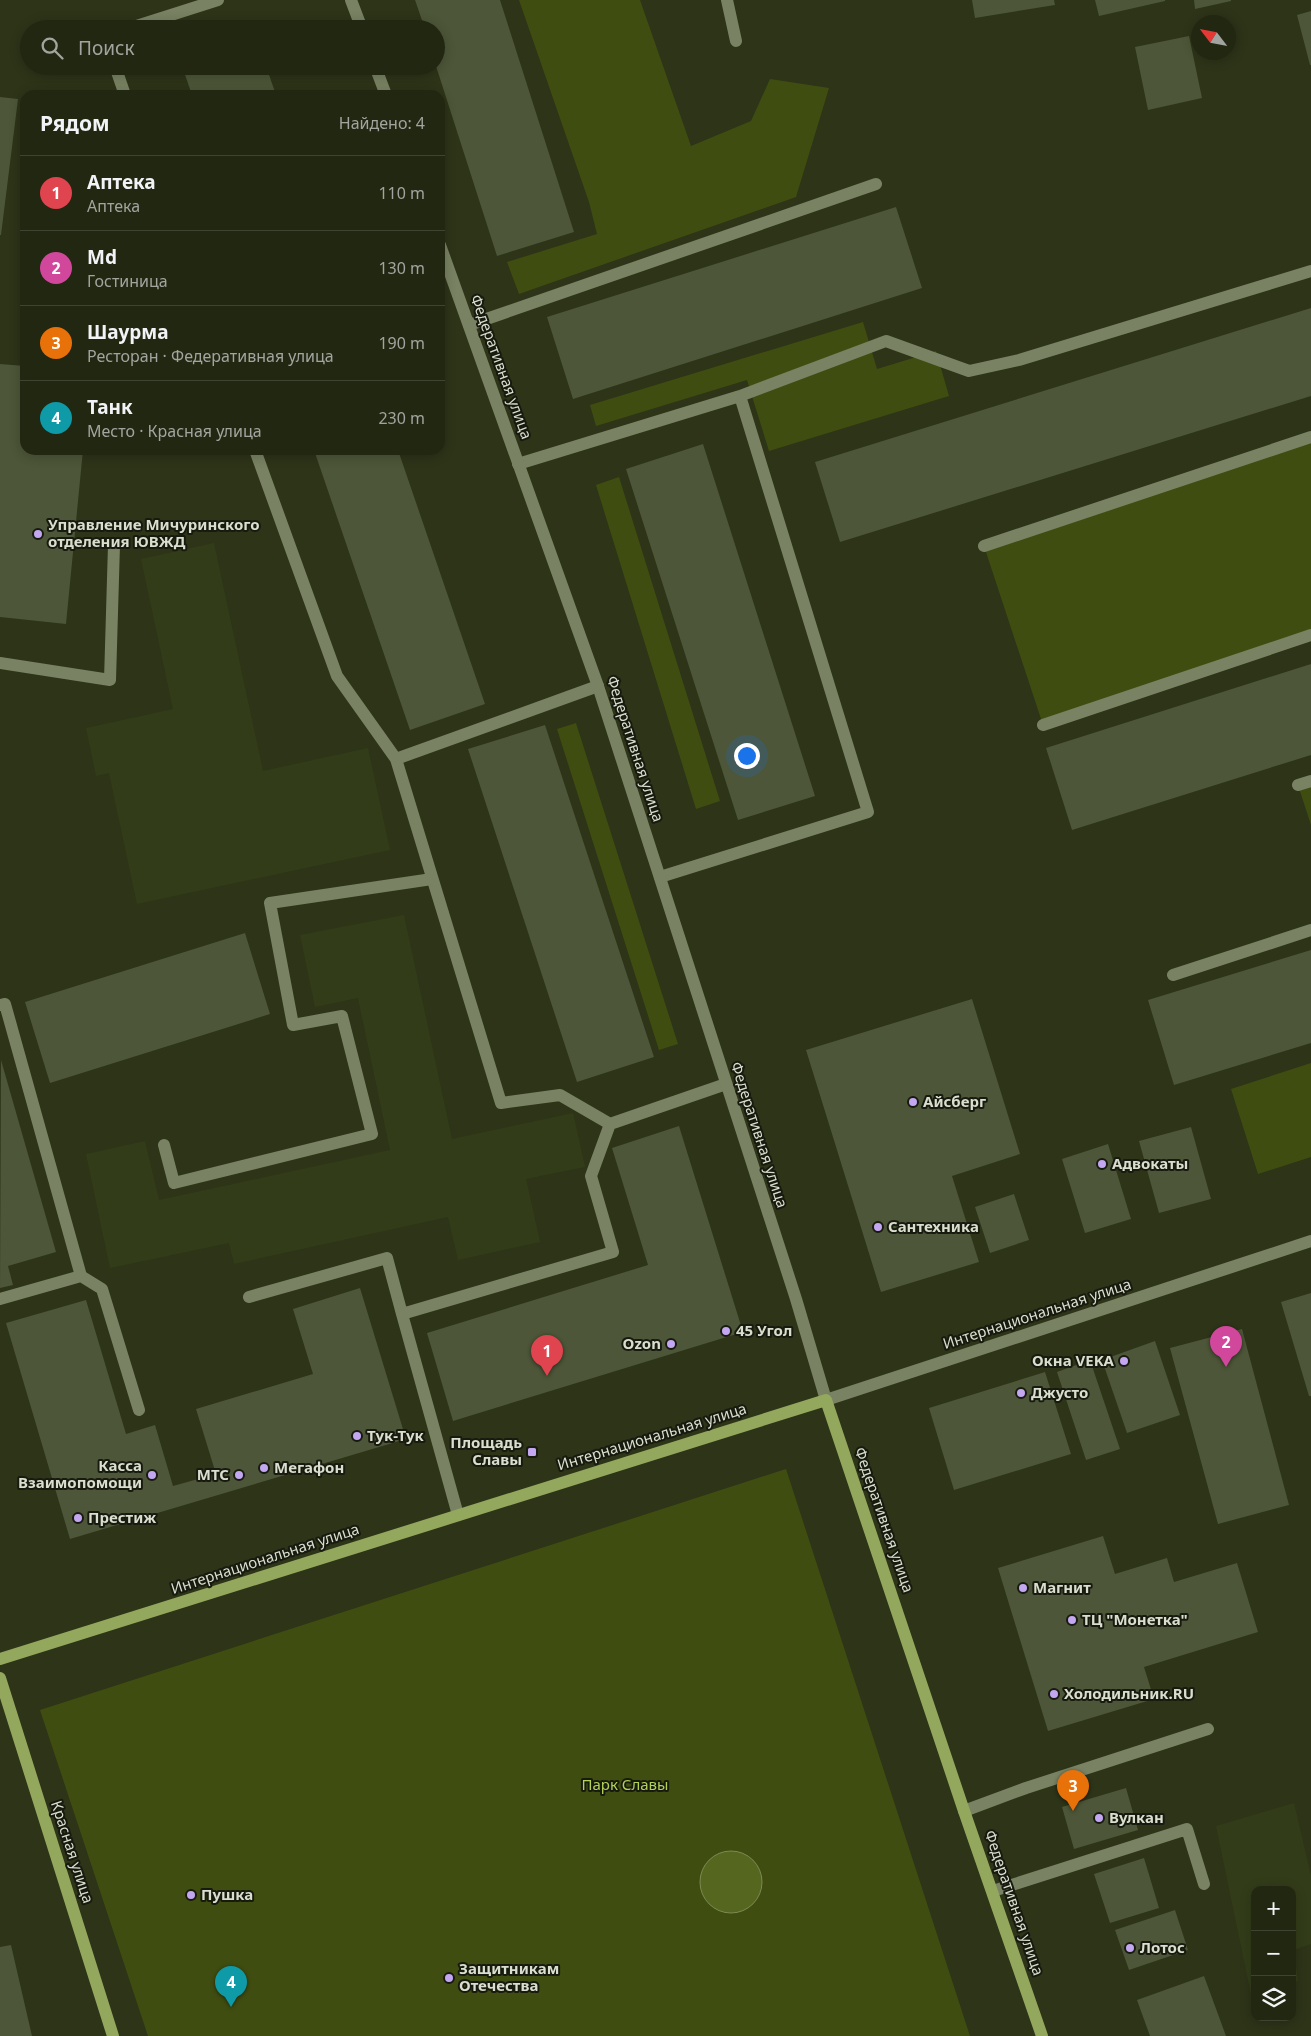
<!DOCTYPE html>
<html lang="ru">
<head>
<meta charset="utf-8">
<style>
	body { margin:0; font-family:"Noto Sans",sans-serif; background:#2e3320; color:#f1f3f6 }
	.controls { position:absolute; right:15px; bottom:15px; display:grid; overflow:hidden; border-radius:10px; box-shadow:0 2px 12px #0003 }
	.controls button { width:45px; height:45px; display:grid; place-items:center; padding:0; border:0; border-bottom:1px solid #3f4432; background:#222712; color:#f1f3f6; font:25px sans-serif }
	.compass { position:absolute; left:1191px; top:15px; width:45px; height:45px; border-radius:50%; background:#222712; box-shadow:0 2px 12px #0003; rotate:302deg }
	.you { position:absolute; left:746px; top:755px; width:18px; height:18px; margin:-12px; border:4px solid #fff; border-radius:50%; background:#1a73e8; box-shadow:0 0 0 8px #1a73e833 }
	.badge { display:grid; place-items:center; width:32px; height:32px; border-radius:50%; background:#95b2f1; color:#fff; font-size:16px; font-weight:700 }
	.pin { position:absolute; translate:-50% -41px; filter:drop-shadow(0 1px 2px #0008) }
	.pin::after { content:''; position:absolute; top:26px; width:18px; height:15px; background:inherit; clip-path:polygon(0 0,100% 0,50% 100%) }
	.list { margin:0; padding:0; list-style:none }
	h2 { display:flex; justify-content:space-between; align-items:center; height:65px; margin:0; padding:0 20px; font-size:21px }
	h2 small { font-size:16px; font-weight:400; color:#a2a59f }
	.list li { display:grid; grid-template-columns:32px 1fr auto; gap:15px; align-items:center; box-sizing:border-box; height:75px; padding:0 20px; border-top:1px solid #3f4432 }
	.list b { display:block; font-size:19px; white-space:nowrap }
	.list p { margin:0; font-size:16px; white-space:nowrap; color:#a2a59f }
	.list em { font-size:16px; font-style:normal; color:#a2a59f }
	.icon { flex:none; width:28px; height:28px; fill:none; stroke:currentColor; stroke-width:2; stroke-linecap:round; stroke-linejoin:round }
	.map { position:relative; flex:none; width:1311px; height:2036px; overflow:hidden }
	.search { position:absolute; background:#222712; box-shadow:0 2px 12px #0003; left:20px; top:20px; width:425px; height:55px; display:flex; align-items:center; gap:12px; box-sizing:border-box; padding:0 18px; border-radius:28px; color:#a2a59f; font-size:19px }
	.panel { position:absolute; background:#222712; box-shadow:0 2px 12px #0003; left:20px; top:90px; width:425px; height:365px; border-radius:15px }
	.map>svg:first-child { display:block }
</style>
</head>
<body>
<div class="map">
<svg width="1311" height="2036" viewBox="0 0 1311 2036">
	<rect width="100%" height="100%" fill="#2d3418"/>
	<path fill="#333c19" d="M214,543L263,771L368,748L390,850L137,904L109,773L96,776L86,728L173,709L141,559Z
		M404,915L452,1139L573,1113L585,1167L526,1179L540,1242L458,1260L448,1217L234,1264L229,1243L110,1268L86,1154L145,1141L159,1200L390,1150L358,998L315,1007L300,935Z
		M1294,1803L1311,1876V1944L1294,1950L1298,1981L1292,1983V1890H1255V1998L1252,1999L1216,1826Z"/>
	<path fill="#404d10" d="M519,0H640L691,146L751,121L770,79L829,88L796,197L519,294L507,262L597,234L589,202Z
		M863,322L877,369L936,351L949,396L769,451L747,380L596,426L590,405Z
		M1311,437V635L1043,725L984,546Z
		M619,477L720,801L696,809L596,485Z
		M576,723L678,1044L659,1050L557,729Z
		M1311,781V825L1298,785Z
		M1311,1063V1157L1258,1174L1231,1089Z
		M786,1469L970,2036H148L40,1710Z"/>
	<path fill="#55661e" stroke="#7d8a53" d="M700 1882a31 31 0 1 1 62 0a31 31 0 1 1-62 0Z"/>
	<path fill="#4d5638" d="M415,0H500L574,232L497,256L436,66V29H425Z
		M972,0H1054L1055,5L975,18Z
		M1095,0H1165V1L1099,16Z
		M1194,0H1231V1L1195,9Z
		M1311,11V65H1310L1297,15Z
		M251,21L253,29H230V28Z
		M1189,36L1202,98L1148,110L1135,47Z
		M182,66H266L276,95H192Z
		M0,97L18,99L1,235H0Z
		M896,207L922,288L573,399L547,317Z
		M1311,308V396L840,542L815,462Z
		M0,364L25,366V450H83L66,624L0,617Z
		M703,444L815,796L738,820L626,469Z
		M314,450H398L485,704L410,730Z
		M1311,664V755L1072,830L1046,748Z
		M545,725L654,1057L577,1082L468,749Z
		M245,933L270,1014L50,1083L25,1002Z
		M1311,950V1043L1174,1085L1148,1000Z
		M972,999L1020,1154L952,1176L979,1262L881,1292L806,1050Z
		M1,1060L56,1252L8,1266L13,1285L0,1288Z
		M679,1126L743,1332L453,1421L427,1333L648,1265L612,1148Z
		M1191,1127L1211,1199L1159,1213L1139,1141Z
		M1108,1144L1131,1219L1085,1233L1062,1159Z
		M1014,1194L1029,1240L990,1253L975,1207Z
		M360,1288L406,1439L70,1539L6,1323L86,1300L126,1434L155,1425L173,1486L216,1474L196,1409L313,1374L293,1309Z
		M1311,1293V1396H1309L1281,1302Z
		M1242,1329L1289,1505L1218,1524L1170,1348Z
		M1155,1341L1180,1415L1127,1433L1102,1360Z
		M1090,1360L1120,1449L1086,1460L1057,1372Z
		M1045,1372L1071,1454L954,1490L929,1408Z
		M1103,1536L1115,1574L1167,1558L1174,1582L1237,1563L1258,1632L1144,1667L1154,1699L1048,1731L998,1568Z
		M1126,1788L1138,1830L1074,1849L1062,1807Z
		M1144,1858L1159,1908L1110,1923L1094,1874Z
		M1175,1910L1188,1950L1129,1970L1115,1930Z
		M11,1945L32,2036H0V1947Z
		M1204,1976L1226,2036H1150L1137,2000Z"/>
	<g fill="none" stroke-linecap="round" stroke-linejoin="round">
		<path stroke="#798263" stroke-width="12" d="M727,0L736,41
			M127,29L218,0
			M115,66L125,95
			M469,325L876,184
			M740,396L886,341L969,371L1019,360L1311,271
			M255,450L337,676L396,759
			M518,464L740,396L868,812L660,877
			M984,546L1311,437
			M0,663L110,680L114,545
			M598,686L396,759L501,1103L560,1095L610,1124L726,1084
			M1043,725L1311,635
			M1298,785L1311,781
			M1173,975L1311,930
			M0,1005L5,1004L81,1276L0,1299
			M164,1145L174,1183L372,1134L342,1016L293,1025L270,903L432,879
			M81,1276L102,1289L139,1410
			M249,1297L387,1258L402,1314
			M458,1515L402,1314L613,1252L591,1176L610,1124
			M964,1811L1026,1788L1208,1729
			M993,1891L1187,1829L1204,1884"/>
		<path stroke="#798263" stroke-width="12" d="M351,0L362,29
			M375,66L386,95
			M440,245L598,686L796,1299L826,1400"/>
		<path stroke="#798263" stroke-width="12" d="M826,1400L1311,1241"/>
		<path stroke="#93a75d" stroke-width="12" d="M0,1659L826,1400L964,1811L1042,2036
			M0,1678L113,2036"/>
	</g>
	<g fill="#c4a7f1" stroke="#171a0e" stroke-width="2">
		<circle cx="38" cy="534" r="5"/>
		<circle cx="913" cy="1102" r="5"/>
		<circle cx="1102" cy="1164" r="5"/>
		<circle cx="878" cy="1227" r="5"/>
		<circle cx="726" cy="1331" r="5"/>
		<circle cx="671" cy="1344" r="5"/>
		<circle cx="1124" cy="1361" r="5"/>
		<circle cx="1021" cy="1393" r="5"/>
		<circle cx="357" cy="1436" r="5"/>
		<rect x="527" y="1447" width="10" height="10" rx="2.5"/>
		<circle cx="264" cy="1468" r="5"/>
		<circle cx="152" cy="1475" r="5"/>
		<circle cx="239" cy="1475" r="5"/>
		<circle cx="78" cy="1518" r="5"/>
		<circle cx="1023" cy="1588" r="5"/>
		<circle cx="1072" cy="1620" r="5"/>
		<circle cx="1054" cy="1694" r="5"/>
		<circle cx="1099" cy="1818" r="5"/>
		<circle cx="191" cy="1895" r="5"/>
		<circle cx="1130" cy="1948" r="5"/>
		<circle cx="449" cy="1978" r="5"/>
	</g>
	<g text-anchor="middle" stroke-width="4" stroke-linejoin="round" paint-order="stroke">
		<g font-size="15" fill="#d9dece" stroke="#171a0e">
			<text transform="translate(501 367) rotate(70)" y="5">Федеративная улица</text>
			<text transform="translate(635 749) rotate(72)" y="5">Федеративная улица</text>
			<text transform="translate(759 1135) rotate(72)" y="5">Федеративная улица</text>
			<text transform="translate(1037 1314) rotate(-18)" y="5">Интернациональная улица</text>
			<text transform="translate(652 1437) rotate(-17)" y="5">Интернациональная улица</text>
			<text transform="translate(884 1520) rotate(71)" y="5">Федеративная улица</text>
			<text transform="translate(265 1559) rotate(-18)" y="5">Интернациональная улица</text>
			<text transform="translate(72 1852) rotate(72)" y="5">Красная улица</text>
			<text transform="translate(1014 1903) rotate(71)" y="5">Федеративная улица</text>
		</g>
		<g font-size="15" font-weight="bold" fill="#d9dece" stroke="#171a0e" text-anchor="start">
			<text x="48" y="530">Управление Мичуринского<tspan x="48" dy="17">отделения ЮВЖД</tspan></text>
			<text x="923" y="1107">Айсберг</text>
			<text x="1112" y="1169">Адвокаты</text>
			<text x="888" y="1232">Сантехника</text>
			<text x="736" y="1336">45 Угол</text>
			<text x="661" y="1349" text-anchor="end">Ozon</text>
			<text x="1114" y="1366" text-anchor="end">Окна VEKA</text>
			<text x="1031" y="1398">Джусто</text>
			<text x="367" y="1441">Тук-Тук</text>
			<text x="522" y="1448" text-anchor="end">Площадь<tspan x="522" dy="17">Славы</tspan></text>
			<text x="142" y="1471" text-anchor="end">Касса<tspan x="142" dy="17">Взаимопомощи</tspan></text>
			<text x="274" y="1473">Мегафон</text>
			<text x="229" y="1480" text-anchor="end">МТС</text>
			<text x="88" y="1523">Престиж</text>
			<text x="1033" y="1593">Магнит</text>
			<text x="1082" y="1625">ТЦ "Монетка"</text>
			<text x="1064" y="1699">Холодильник.RU</text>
			<text x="1109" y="1823">Вулкан</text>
			<text x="201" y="1900">Пушка</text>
			<text x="1140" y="1953">Лотос</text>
			<text x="459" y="1974">Защитникам<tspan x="459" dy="17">Отечества</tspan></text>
		</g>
		<g font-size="15" fill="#b2d155" stroke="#171a0e">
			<text x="625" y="1790">Парк Славы</text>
		</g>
	</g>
</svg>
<div class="controls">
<button>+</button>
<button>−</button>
<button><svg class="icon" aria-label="layers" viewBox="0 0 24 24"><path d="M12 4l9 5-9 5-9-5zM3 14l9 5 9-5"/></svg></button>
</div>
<svg class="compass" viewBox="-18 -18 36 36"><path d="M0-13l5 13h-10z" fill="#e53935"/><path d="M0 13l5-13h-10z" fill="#a2a59f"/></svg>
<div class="you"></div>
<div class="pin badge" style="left:547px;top:1376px;background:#e0444e">1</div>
<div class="pin badge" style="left:1226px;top:1367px;background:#d1479c">2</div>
<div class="pin badge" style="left:1073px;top:1811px;background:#e8710a">3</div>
<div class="pin badge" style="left:231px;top:2007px;background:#0f9aa8">4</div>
<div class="search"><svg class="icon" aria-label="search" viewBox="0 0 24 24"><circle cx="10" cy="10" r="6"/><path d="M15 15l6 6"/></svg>Поиск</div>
<section class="panel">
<h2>Рядом<small>Найдено: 4</small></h2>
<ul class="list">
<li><span class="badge" style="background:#e0444e">1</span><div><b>Аптека</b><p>Аптека</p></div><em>110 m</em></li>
<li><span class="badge" style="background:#d1479c">2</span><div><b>Md</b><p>Гостиница</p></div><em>130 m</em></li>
<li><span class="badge" style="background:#e8710a">3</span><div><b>Шаурма</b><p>Ресторан · Федеративная улица</p></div><em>190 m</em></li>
<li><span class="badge" style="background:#0f9aa8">4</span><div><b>Танк</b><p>Место · Красная улица</p></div><em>230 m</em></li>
</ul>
</section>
</div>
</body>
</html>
